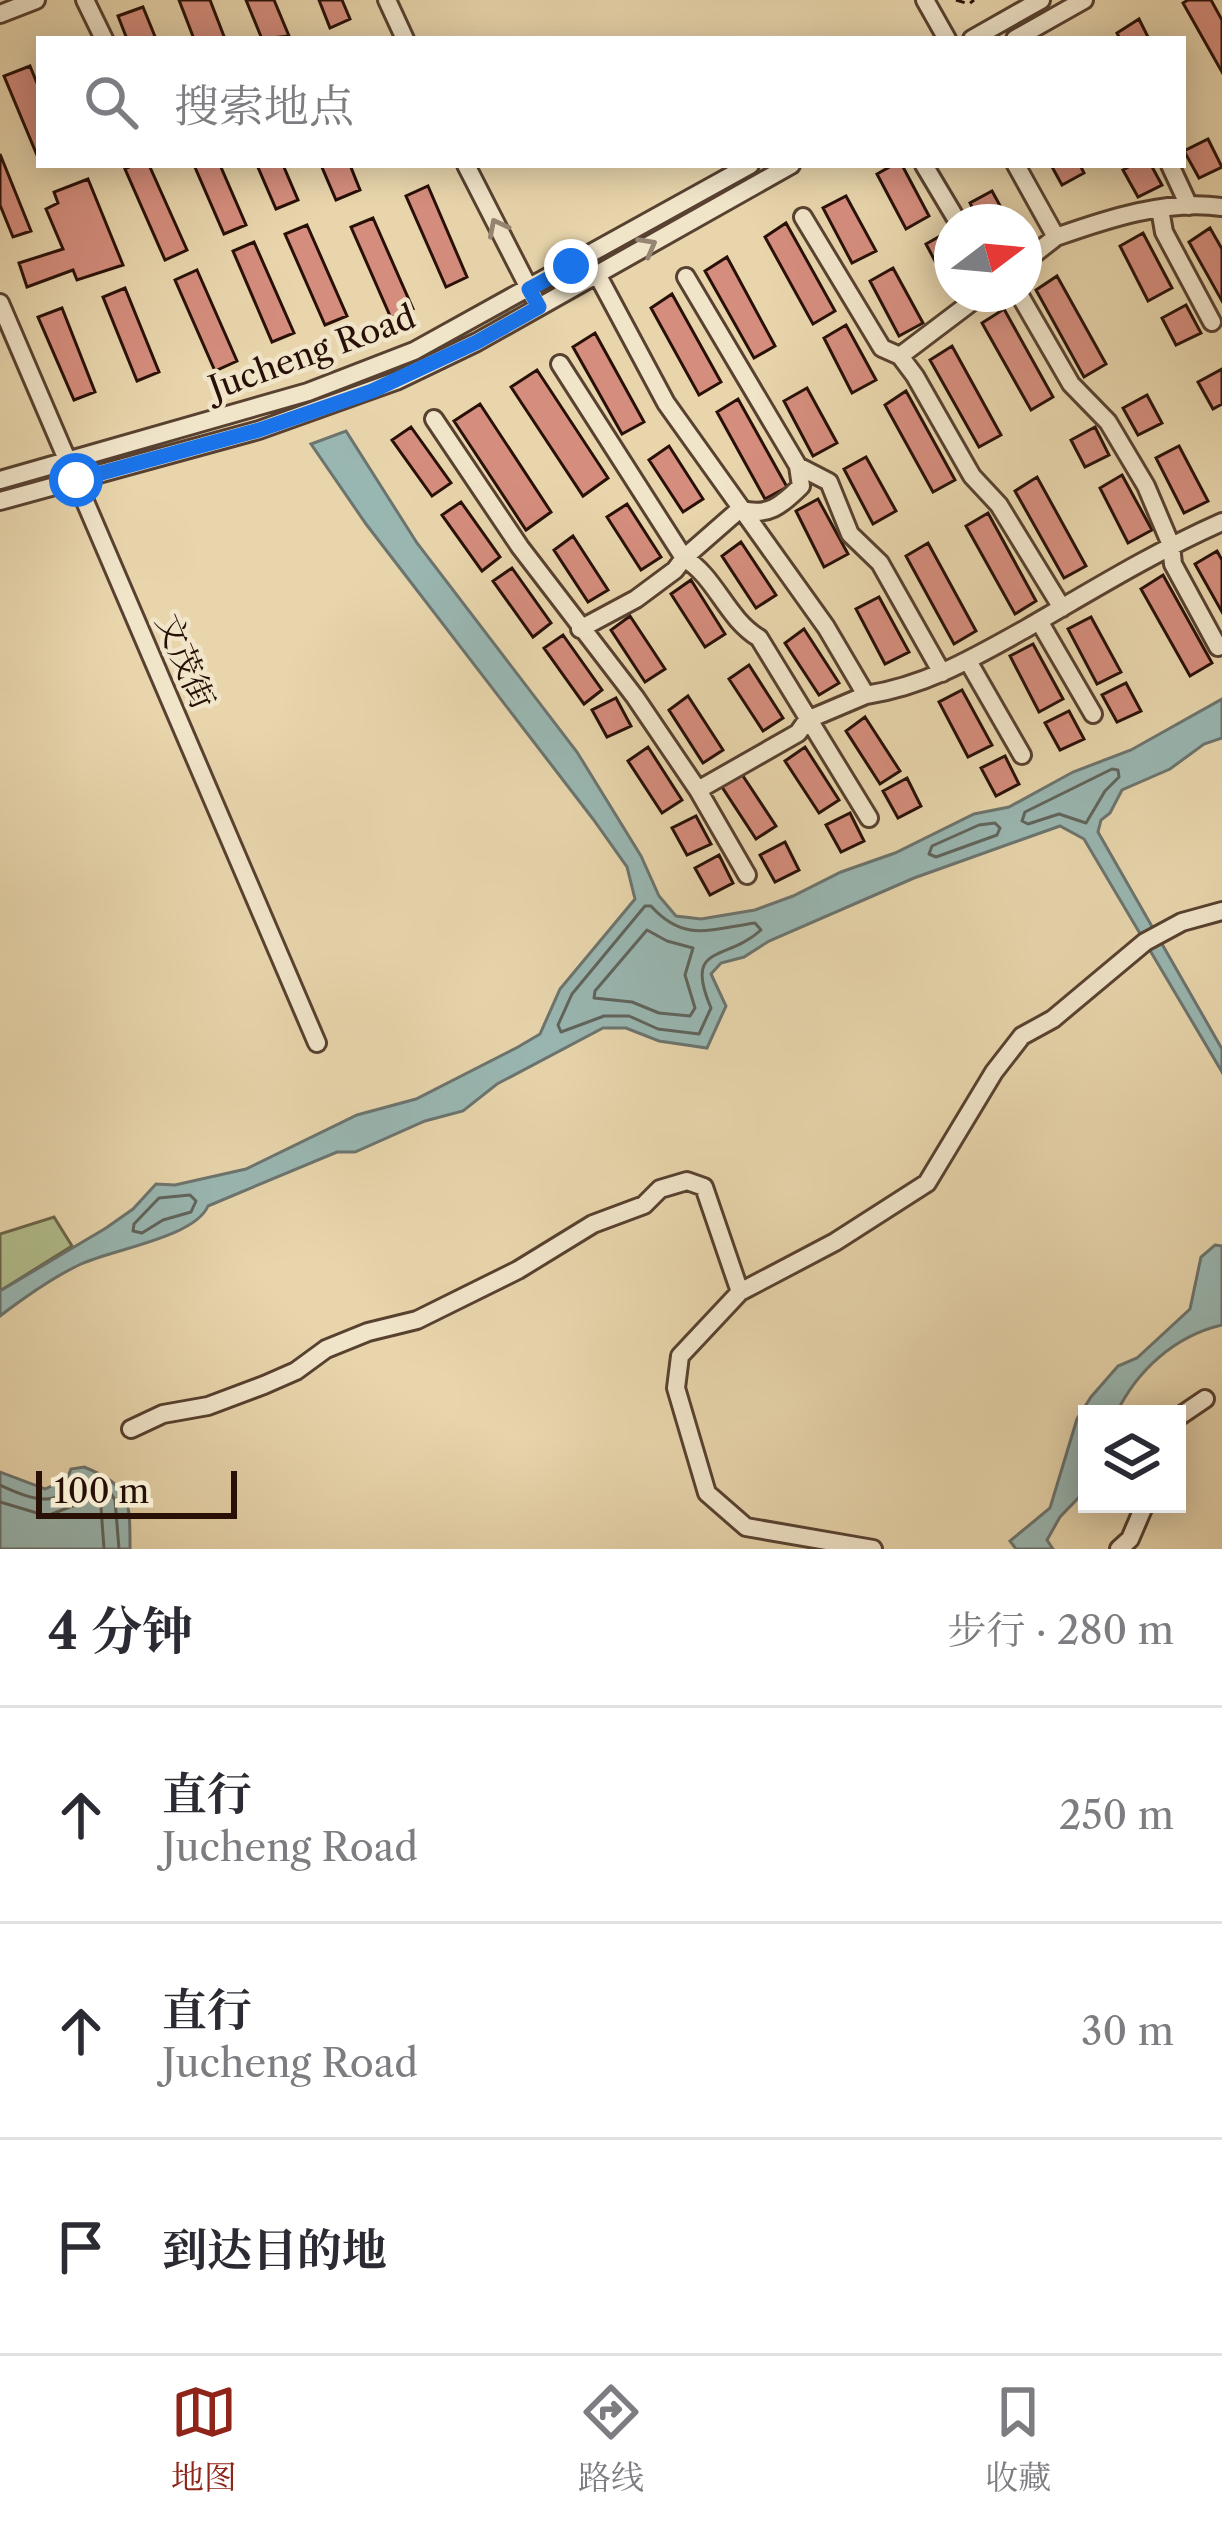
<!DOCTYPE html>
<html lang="zh">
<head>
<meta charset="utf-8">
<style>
	body { margin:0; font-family:"Libre Caslon Text","Noto Serif SC",serif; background:#f2f2f3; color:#2b2b33 }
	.controls { position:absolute; right:36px; bottom:36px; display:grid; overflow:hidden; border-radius:0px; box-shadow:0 6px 30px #0003 }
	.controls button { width:108px; height:108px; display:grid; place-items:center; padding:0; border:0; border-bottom:3px solid #e1e1e2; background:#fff; color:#2b2b33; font:60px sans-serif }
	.compass { position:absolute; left:934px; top:204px; width:108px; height:108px; border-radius:50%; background:#fff; box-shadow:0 6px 30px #0003; rotate:74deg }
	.scale { position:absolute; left:36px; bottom:30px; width:201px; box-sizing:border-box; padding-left:12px; border:6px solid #281007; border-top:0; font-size:33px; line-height:42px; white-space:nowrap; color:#281007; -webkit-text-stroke:9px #f0e4c9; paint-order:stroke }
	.stop { position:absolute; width:36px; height:36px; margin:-27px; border:9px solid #1a73e8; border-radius:50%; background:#fff }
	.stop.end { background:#1a73e8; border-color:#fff; box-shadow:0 3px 12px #0008 }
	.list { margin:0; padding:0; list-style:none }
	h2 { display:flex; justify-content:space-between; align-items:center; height:156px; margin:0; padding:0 48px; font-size:51px }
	h2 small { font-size:39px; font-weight:400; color:#7c7c81 }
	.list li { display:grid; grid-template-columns:78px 1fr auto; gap:36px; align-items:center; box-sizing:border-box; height:216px; padding:0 48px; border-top:3px solid #e1e1e2 }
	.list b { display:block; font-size:45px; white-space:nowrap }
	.list p { margin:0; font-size:39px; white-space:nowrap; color:#7c7c81 }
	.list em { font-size:39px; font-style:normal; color:#7c7c81 }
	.icon { flex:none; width:66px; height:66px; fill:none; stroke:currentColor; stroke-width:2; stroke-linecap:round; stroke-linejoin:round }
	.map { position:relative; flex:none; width:1222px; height:1549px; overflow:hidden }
	.search { position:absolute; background:#fff; box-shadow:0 6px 30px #0003; left:36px; right:36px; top:36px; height:132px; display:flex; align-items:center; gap:30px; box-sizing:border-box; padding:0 42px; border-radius:0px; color:#7c7c81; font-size:45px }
	.sheet { height:804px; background:#fff }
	nav { display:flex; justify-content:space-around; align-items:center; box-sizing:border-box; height:168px; border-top:3px solid #e1e1e2; background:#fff; font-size:33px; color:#7c7c81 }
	nav a { display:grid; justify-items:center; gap:6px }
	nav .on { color:#8f2418 }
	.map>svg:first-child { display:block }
</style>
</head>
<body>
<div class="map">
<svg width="1222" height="1549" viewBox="0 0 1222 1549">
	<rect width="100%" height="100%" fill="#e8d5ac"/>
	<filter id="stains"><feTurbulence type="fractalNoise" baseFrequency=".00167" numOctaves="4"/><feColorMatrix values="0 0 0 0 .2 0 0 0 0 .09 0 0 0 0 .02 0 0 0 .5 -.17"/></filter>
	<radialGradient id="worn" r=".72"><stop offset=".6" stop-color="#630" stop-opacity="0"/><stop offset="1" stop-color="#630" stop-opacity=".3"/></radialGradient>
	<path fill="#b2be8d" stroke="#6d674a" stroke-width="3" d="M54,1217L72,1246L0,1291V1234Z"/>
	<path fill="#99b7b2" stroke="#6c746e" stroke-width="3" d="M346,431L417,543L577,752L641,856L659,896L676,916L701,919L755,910L793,896L841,872L895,853L974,814L1009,807L1073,772L1131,750L1222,699V738L1204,744L1170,769L1122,790L1110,813L1101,820L1098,832L1222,1049V1072L1084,839L1060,826L914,878L769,941L744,957L721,963L711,974L726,1006L707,1048L659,1041L626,1028H603L497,1084L463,1111L425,1121L355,1152H337L208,1206C195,1237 114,1249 81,1264C53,1277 25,1297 0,1316V1291L106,1228L133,1209L156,1184L175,1185L246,1169L357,1115L416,1099L518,1047L540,1034L560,989L635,899L627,867L593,819L366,524L311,444Z
		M1215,1245L1222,1246V1325C1175,1336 1137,1370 1116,1414H1087V1489L1060,1517L1047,1540L1053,1549H1016L1010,1541L1050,1508L1077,1419L1091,1397L1118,1366L1137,1358L1190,1309L1201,1257Z
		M84,1467C131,1486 130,1501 130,1549H0V1472L45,1489L67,1479L71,1469Z"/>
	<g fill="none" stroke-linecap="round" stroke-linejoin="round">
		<path stroke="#60645c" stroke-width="3" d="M1112,769L1118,770L1119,777L1105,791L1086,823L1059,814L1028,824L1022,821L1025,812Z
			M995,823L1000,828L997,835L936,857L929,854L932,846L979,825Z
			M645,906H651C684,943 711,929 755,923L761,930C726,962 683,943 711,1008L699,1034L658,1029L629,1016H604L561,1032L558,1025L572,994Z
			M647,930L667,941L693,948L685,975L695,1008L690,1016L659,1013L632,1002L594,998L595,991Z
			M190,1195L196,1201L191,1212L163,1220L142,1233L133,1231L134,1224L159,1198Z
			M0,1485C32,1500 56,1509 82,1480L110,1492L115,1500L119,1549
			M0,1502L47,1516L90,1499L101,1507L104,1549"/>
	</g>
	<path fill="#d58d7d" stroke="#281007" stroke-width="3" d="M179,0H210L225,39H194Z
		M246,0H274L289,36L262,39Z
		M319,0H342L350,19L330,28Z
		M1188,0H1211L1222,20V72L1183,3Z
		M143,7L156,39H127L118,16Z
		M1139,19L1149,39H1120L1117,33Z
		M30,66L39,88V160L4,76Z
		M1208,139L1222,167L1199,178L1184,151Z
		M0,154L31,231L13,237L0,205Z
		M134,165H149L187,250L165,260L125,169Z
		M194,165H220L246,225L224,234Z
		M257,165H283L298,200L276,209Z
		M321,165H350L360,190L336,200Z
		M893,165H902L929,216L906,229L877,174Z
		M1051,165H1080L1084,173L1062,185Z
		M1132,165H1151L1162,185L1138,197L1123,170Z
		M88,179L123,265L77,280L73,270L27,287L19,263L63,249L46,209L58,203L54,192Z
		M428,186L467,277L446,287L406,196Z
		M992,191L1009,222H979L970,203Z
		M846,196L876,251L852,263L823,208Z
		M373,218L413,309L391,318L351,227Z
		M786,223L835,311L813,324L765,237Z
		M307,225L347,316L325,325L285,234Z
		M1210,228L1222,249V301L1189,242Z
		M949,231L952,237V293L926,244Z
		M1143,233L1172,288L1148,301L1120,246Z
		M254,242L294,333L272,342L233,251Z
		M727,257L775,346L754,358L705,271Z
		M893,268L923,323L899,336L870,281Z
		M197,270L237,361L215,371L175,280Z
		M1057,276L1106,364L1084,377L1036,290Z
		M125,288L159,372L137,381L103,297Z
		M672,294L721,382L699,395L651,308Z
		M1186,305L1201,333L1176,345L1162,318Z
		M62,308L95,392L74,400L38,317Z
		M1004,309L1053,397L1031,410L982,323Z
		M846,325L876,380L852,393L824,338Z
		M595,333L644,422L622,434L573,347Z
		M952,346L1001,435L979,447L930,360Z
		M1222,369V404L1213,409L1198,382Z
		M537,370L608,478L583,496L511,387Z
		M807,388L837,443L813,456L784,401Z
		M906,391L955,480L933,492L885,405Z
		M1147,395L1162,423L1138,435L1123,408Z
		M738,399L787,487L765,499L717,412Z
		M480,404L551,512L526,530L454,421Z
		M411,427L451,483L432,496L392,440Z
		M1095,427L1109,455L1085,467L1071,440Z
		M669,446L703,499L683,512L649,460Z
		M1179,446L1208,501L1184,513L1156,458Z
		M866,457L896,511L873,524L844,469Z
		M1122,475L1152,530L1128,543L1100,488Z
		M1037,477L1086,566L1064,578L1015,491Z
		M818,499L848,554L824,567L796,511Z
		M461,502L500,557L482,571L442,515Z
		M627,504L661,557L641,570L607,517Z
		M988,513L1036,601L1015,614L966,526Z
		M573,536L608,590L588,602L554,550Z
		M741,542L776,595L756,608L722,556Z
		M928,543L976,631L954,644L906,556Z
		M1217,551L1222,560V612L1195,564Z
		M512,568L551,623L533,637L493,581Z
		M1163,575L1212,663L1190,676L1141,589Z
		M691,580L725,634L705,647L671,594Z
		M879,597L909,652L885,664L856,609Z
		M630,616L665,669L645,682L611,630Z
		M1091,617L1121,672L1097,684L1068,629Z
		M804,629L839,683L819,695L785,643Z
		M563,635L602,690L584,704L544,648Z
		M1033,644L1063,699L1039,712L1010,656Z
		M749,665L783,718L763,731L729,679Z
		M1126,683L1141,711L1117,722L1102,695Z
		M962,690L992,745L968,757L939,702Z
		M688,696L723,750L703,763L669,710Z
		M616,698L631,726L607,737L592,710Z
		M1069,711L1084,739L1060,750L1045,723Z
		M865,717L900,771L880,784L846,731Z
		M648,747L682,800L662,813L628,761Z
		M805,747L839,800L819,813L785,761Z
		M1005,756L1019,784L996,796L981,768Z
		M741,773L776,826L756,839L722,787Z
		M907,778L921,806L898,818L883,791Z
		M850,813L864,841L841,852L826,825Z
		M696,816L711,844L687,855L672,828Z
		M785,842L799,870L775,882L760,855Z
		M719,855L733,883L710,895L695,868Z"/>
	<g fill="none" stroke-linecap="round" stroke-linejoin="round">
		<defs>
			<path id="minor" d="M85,0L104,39
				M387,0L405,39
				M925,0L947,39
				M0,14L36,0
				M972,39L1041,0
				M1015,39L1084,0
				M466,165L534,298
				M924,165L958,222
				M1016,165L1056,237C1107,219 1167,199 1222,207
				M1170,165L1189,206
				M1160,209L1164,232L1212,322
				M803,217L882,348L900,356L915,376L972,476L999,505L1062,608
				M1024,262L1056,237
				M597,274L666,403L826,627L866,695C926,686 975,657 1027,628C1091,591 1154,552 1222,522
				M686,277L798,466L829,482L850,534L880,563L942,673
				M1019,294L1071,384L1108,422L1146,486L1171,545L1173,564L1218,647
				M0,303L317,1043
				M900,356L982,294
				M560,364L684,558C716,577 726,618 759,638L869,818
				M434,419L520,547L635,697L698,790L747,875
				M0,480L308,392L414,351L750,165
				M0,501L259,430L396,381L477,342L791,165
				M1039,621L1093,714
				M580,629L636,599L675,570L684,558L740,509C767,518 782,505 801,486L798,466
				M968,661L1022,755
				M698,790L798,733L807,720L866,695
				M1177,1418L1205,1399
				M131,1429L163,1414L208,1406L264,1385L296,1371L326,1349L368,1332L417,1320L518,1270L593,1224L644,1205L660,1189L687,1181L704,1187L740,1292
				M873,1549L746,1527L707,1493L676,1388L680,1356L740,1292L835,1242L927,1183L994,1072L1022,1036L1053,1019L1145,942L1182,922L1222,911
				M1119,1549L1130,1539L1145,1504"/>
		</defs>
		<use href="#minor" stroke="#584130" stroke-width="22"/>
		<path stroke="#281007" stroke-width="3" stroke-dasharray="9 6" stroke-linecap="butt" d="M956,0L969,4L974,0"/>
		<use href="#minor" stroke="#f0e4c9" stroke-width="16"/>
	</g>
	<defs><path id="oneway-chevron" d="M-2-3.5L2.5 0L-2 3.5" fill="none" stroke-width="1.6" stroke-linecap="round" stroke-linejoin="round" transform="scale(3)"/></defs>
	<g stroke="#968572">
		<use href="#oneway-chevron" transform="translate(497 227) rotate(-117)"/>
		<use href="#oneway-chevron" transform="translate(648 246) rotate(-29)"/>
	</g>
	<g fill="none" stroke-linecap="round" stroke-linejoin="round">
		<path stroke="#1a73e8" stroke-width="15" d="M76,480L259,430L372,391L477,342L539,307L529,289L571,266"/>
	</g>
	<g text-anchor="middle" stroke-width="9" stroke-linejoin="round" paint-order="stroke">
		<g font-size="33" fill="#281007" stroke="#f0e4c9">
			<text transform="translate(312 352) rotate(-20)" y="12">Jucheng Road</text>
			<text transform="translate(186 661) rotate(67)" y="12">文茂街</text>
		</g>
	</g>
	<rect width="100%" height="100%" filter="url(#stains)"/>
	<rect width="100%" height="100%" fill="url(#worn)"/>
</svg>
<div class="controls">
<button><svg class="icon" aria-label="layers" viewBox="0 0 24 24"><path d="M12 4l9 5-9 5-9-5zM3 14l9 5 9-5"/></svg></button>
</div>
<svg class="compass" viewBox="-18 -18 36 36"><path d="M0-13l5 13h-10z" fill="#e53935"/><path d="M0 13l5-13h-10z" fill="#7c7c81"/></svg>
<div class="scale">100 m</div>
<div class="stop" style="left:76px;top:480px"></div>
<div class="stop end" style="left:571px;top:266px"></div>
<div class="search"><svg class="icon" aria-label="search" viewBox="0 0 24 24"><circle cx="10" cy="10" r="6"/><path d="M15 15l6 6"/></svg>搜索地点</div>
</div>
<section class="sheet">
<h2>4 分钟<small>步行 · 280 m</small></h2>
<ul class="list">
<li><svg class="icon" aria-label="ahead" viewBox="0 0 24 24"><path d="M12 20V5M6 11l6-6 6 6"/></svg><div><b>直行</b><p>Jucheng Road</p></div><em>250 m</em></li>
<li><svg class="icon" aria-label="ahead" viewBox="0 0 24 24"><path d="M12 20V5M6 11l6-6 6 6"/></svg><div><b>直行</b><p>Jucheng Road</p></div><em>30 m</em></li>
<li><svg class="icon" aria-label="arrive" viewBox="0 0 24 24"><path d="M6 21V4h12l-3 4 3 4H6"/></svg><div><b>到达目的地</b></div></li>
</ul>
</section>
<nav>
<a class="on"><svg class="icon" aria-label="map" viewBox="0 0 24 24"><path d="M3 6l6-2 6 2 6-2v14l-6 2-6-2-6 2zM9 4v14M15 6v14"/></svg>地图</a>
<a><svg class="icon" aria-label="directions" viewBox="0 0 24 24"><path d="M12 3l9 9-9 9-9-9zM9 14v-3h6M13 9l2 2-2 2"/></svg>路线</a>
<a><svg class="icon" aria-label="saved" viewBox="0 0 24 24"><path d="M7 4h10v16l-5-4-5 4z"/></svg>收藏</a>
</nav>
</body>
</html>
